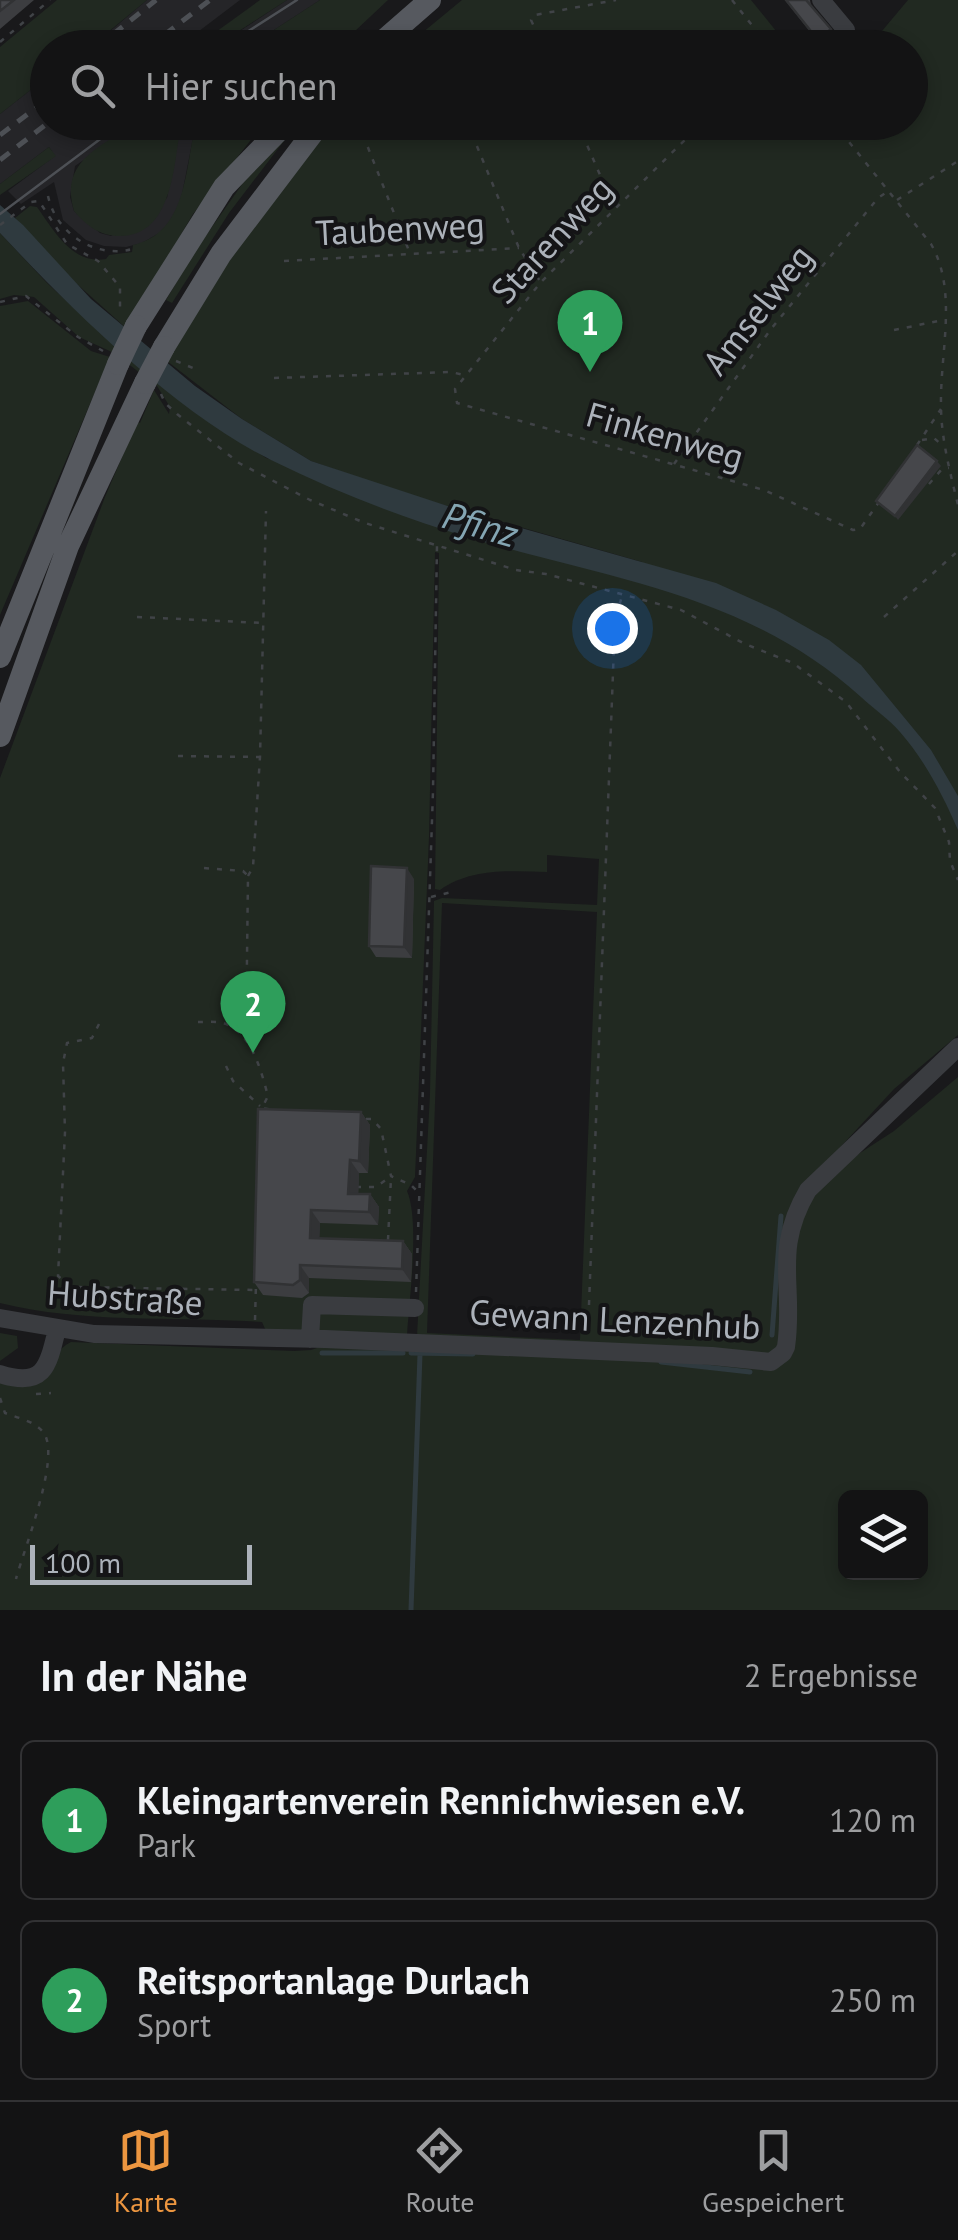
<!DOCTYPE html>
<html lang="de">
<head>
<meta charset="utf-8">
<style>
	body { margin:0; font-family:"PT Sans",sans-serif; background:#202022; color:#f1f3f6 }
	.controls { position:absolute; right:30px; bottom:30px; display:grid; overflow:hidden; border-radius:15px; box-shadow:0 5px 15px #0003 }
	.controls button { width:90px; height:90px; display:grid; place-items:center; padding:0; border:0; border-bottom:2px solid #323234; background:#131314; color:#f1f3f6; font:50px sans-serif }
	.scale { position:absolute; left:30px; bottom:25px; width:222px; box-sizing:border-box; padding-left:10px; border:5px solid #acb2ba; border-top:0; font-size:28px; line-height:35px; white-space:nowrap; color:#acb2ba; -webkit-text-stroke:8px #141416; paint-order:stroke }
	.you { position:absolute; left:612px; top:628px; width:35px; height:35px; margin:-25px; border:8px solid #fff; border-radius:50%; background:#1a73e8; box-shadow:0 0 0 15px #1a73e833 }
	.badge { display:grid; place-items:center; width:65px; height:65px; border-radius:50%; background:#ec9640; color:#fff; font-size:32px; font-weight:700 }
	.pin { position:absolute; translate:-50% -82px; filter:drop-shadow(0 2px 5px #0008) }
	.pin::after { content:''; position:absolute; top:52px; width:35px; height:30px; background:inherit; clip-path:polygon(0 0,100% 0,50% 100%) }
	.list { margin:0; padding:0; list-style:none }
	h2 { display:flex; justify-content:space-between; align-items:center; height:130px; margin:0; padding:0 40px; font-size:42px }
	h2 small { font-size:32px; font-weight:400; color:#9d9ea0 }
	.list li { display:grid; grid-template-columns:65px 1fr auto; gap:30px; align-items:center; box-sizing:border-box; height:160px; margin:0 20px 20px; padding:0 20px; border:2px solid #323234; border-radius:15px }
	.list b { display:block; font-size:38px; white-space:nowrap }
	.list p { margin:0; font-size:32px; white-space:nowrap; color:#9d9ea0 }
	.list em { font-size:32px; font-style:normal; color:#9d9ea0 }
	.icon { flex:none; width:55px; height:55px; fill:none; stroke:currentColor; stroke-width:2; stroke-linecap:round; stroke-linejoin:round }
	.map { position:relative; flex:none; width:958px; height:1610px; overflow:hidden }
	.search { position:absolute; background:#131314; box-shadow:0 5px 15px #0003; left:30px; right:30px; top:30px; height:110px; display:flex; align-items:center; gap:25px; box-sizing:border-box; padding:0 35px; border-radius:55px; color:#9d9ea0; font-size:38px }
	.sheet { height:490px; background:#131314 }
	nav { display:flex; justify-content:space-around; align-items:center; box-sizing:border-box; height:140px; border-top:2px solid #323234; background:#131314; font-size:28px; color:#9d9ea0 }
	nav a { display:grid; justify-items:center; gap:5px }
	nav .on { color:#ec9640 }
	.map>svg:first-child { display:block }
</style>
</head>
<body>
<div class="map">
<svg width="958" height="1610" viewBox="0 0 958 1610">
	<rect width="100%" height="100%" fill="#19191b"/>
	<path fill="#252528" d="M147,0H240L178,47L90,48Z
		M287,0H320L248,47L214,48Z
		M47,77L48,122L81,123L83,137L102,123H138L75,166L70,197L74,211L100,233L111,236L167,198L181,123H196L181,199L173,217L161,232L142,243L126,247L104,246L86,240L63,220L54,182L21,204L8,191L55,156L49,147L0,184V114Z"/>
	<path fill="#212921" fill-rule="evenodd" d="M57,0H147L90,47L48,48L47,77L0,114V47Z
		M260,0H287L214,47H195Z
		M320,0H388L338,47H248Z
		M462,0H751L789,47H405Z
		M908,0H958V1035L894,1089L809,1181L798,1198L778,1348L770,1354L417,1336L430,1094L434,901L442,898L597,905L599,859L547,855V872C510,871 471,868 440,890L435,889L439,553L435,552L429,837L415,1177L407,1191C420,1221 409,1302 407,1336L266,1331L262,1322C175,1316 85,1324 0,1303V778L105,497L137,422L140,423L154,390L169,414L170,407L157,386L114,353L79,337L34,297L14,295L0,299V233L47,283L112,343L177,397L266,458L634,580L642,562L409,495L311,461L242,419L167,361L244,232L333,123L910,122V48L860,47L882,31ZM442,903L597,912L580,1340L427,1333Z
		M138,122L181,123C174,161 174,236 120,236C100,236 87,226 74,211C59,160 101,147 138,122Z
		M196,123H264L193,214L126,328L67,275L15,218L30,206L37,207C54,231 73,265 106,259L109,255L132,252L133,245C188,233 185,166 196,123Z
		M287,137L229,213L172,303L166,300L195,251L243,183Z
		M49,147L56,156L0,195V184Z
		M28,301L91,351L110,357L0,615V306Z
		M958,1077V1610H0V1382C62,1396 38,1359 71,1342L294,1351L311,1350L323,1346L780,1365L790,1261L801,1207L837,1168L894,1131ZM846,1498H920V1572H846Z
		M0,1333L17,1336L18,1348L0,1361Z"/>
	<path fill="#2f3a3f" d="M0,205L23,225L91,299L195,386L242,419L311,461L475,515L716,583L776,610L829,640L861,665L931,750L958,796V830C944,797 924,759 900,732C889,719 874,709 861,697C748,594 608,579 467,537C400,517 334,491 271,460C176,413 72,310 0,233Z"/>
	<g fill="none" stroke-linecap="round" stroke-linejoin="round">
		<path stroke="#2f3a3f" stroke-width="5" d="M772,1335L781,1216
			M322,1353H403
			M411,1353L473,1354
			M661,1362L750,1372
			M411,1610L420,1354"/>
		<path stroke="#404347" stroke-width="2.5" stroke-dasharray="5 8" stroke-linecap="butt" d="M732,0L770,48
			M0,42L50,0
			M544,48L531,20L535,15L616,0
			M467,122L519,248L540,281
			M577,122L614,207
			M703,122L541,282L455,389L457,403L764,490L853,530L860,529L879,502
			M833,122L931,244C958,291 940,352 941,405C941,438 950,472 958,505
			M363,135L409,251
			M48,196C56,233 93,257 129,250L127,243
			M897,200L958,161
			M0,225L31,202L39,201L67,244L98,261L120,287V312
			M284,261L519,248
			M0,302L26,296L78,337L103,351
			M894,330L943,320
			M176,361L200,371
			M274,378L451,372L464,375
			M161,394L165,403L177,414L239,463L310,500L365,523L516,570L546,574L681,610L745,644L793,663L846,702L900,772L935,808L949,842L950,861L958,880
			M922,440L934,438L944,447
			M917,445L941,409
			M674,464L771,329L878,198L887,192
			M929,484L942,469L949,468
			M137,617L262,623
			M884,617L958,551
			M178,756L259,757
			M204,868L243,871L248,876L246,1040
			M248,876L253,867L260,757L266,511
			M431,897L456,891
			M198,1022C205,1022 216,1021 223,1023C252,1032 261,1071 268,1096L262,1108L273,1110
			M99,1024L92,1038L67,1043L63,1063L65,1132L58,1276L72,1287L256,1290
			M226,1066L233,1081L260,1106
			M366,1119H372L381,1129L391,1176L411,1185L419,1193
			M356,1187H376L390,1177
			M388,1240L391,1178
			M416,1292L433,791L437,545
			M255,1320L256,1283
			M588,1331L615,620L622,596
			M36,1394L51,1393
			M0,1398L5,1413C18,1418 38,1422 45,1435C59,1462 24,1549 16,1579"/>
		<path stroke="#3a3c40" stroke-width="18" d="M821,0L846,30
			M0,1318L94,1334L325,1339L712,1356L771,1362L783,1353L786,1347C795,1285 772,1251 808,1190L958,1047
			M310,1339L312,1305L415,1308
			M0,1374C44,1388 48,1367 57,1329"/>
		<path stroke="#56595f" stroke-width="22" d="M375,48L430,0
			M136,326L224,187L287,122
			M164,347L221,254L321,122
			M0,657L118,364
			M0,736L68,546L145,383"/>
		<path stroke="#4d5055" stroke-width="2.5" d="M222,48L297,0
			M0,214L123,122"/>
		<path stroke="#4d5055" stroke-width="5" stroke-dasharray="12 10" stroke-linecap="butt" d="M96,48L156,0
			M147,48L210,0
			M0,135L48,99
			M0,160L49,122"/>
		<path stroke="#56595f" stroke-width="22" d="M118,364L136,326
			M145,383L164,347"/>
	</g>
	<path fill="#3c3d40" d="M0,0H34L0,29Z
		M785,0H810L811,5L839,40L829,48H823Z
		M414,879L412,958L376,957L369,946Z
		M361,1112L370,1125L368,1173H359L358,1194H370L379,1207L378,1225L320,1223L319,1239L403,1241L412,1254L411,1282L309,1278V1293L302,1298L263,1295L254,1282Z"/>
	<path fill="#313234" d="M937,461L941,466L898,520L895,516Z
		M407,868L414,879L412,958L404,947Z
		M361,1112L370,1125L368,1173L359,1161Z
		M350,1160L359,1173L358,1206L348,1194Z
		M370,1194L379,1207L378,1225L369,1212Z
		M311,1210L320,1223L319,1251L310,1238Z
		M403,1241L412,1254L411,1282L402,1269Z
		M300,1265L309,1278V1293L300,1280Z"/>
	<path fill="#46474b" stroke="#313234" stroke-width="2.5" d="M0,0H14L0,11Z
		M786,0H806L831,29L818,40Z
		M917,445L937,461L895,516L876,501Z
		M371,866L407,868L404,947L369,946Z
		M258,1109L361,1112L359,1161L350,1160L348,1194H370L369,1212L311,1210L310,1238L403,1241L402,1269L300,1265V1280L293,1285L254,1282Z"/>
	<g text-anchor="middle" stroke-width="8" stroke-linejoin="round" paint-order="stroke">
		<g font-size="35" fill="#acb2ba" stroke="#141416">
			<text transform="translate(400 229) rotate(-3)" y="12">Taubenweg</text>
			<text transform="translate(552 240) rotate(-47)" y="12">Starenweg</text>
			<text transform="translate(758 310) rotate(-52)" y="12">Amselweg</text>
			<text transform="translate(665 436) rotate(16)" y="12">Finkenweg</text>
			<text transform="translate(125 1298) rotate(4)" y="12">Hubstraße</text>
			<text transform="translate(615 1320) rotate(3)" y="12">Gewann Lenzenhub</text>
		</g>
		<g font-size="38" font-style="italic" fill="#84a5b3" stroke="#141416">
			<text transform="translate(480 525) rotate(16)" y="13">Pfinz</text>
		</g>
	</g>
</svg>
<div class="controls">
<button><svg class="icon" aria-label="layers" viewBox="0 0 24 24"><path d="M12 4l9 5-9 5-9-5zM3 14l9 5 9-5"/></svg></button>
</div>
<div class="scale">100 m</div>
<div class="you"></div>
<div class="pin badge" style="left:590px;top:372px;background:#2e9e5b">1</div>
<div class="pin badge" style="left:253px;top:1053px;background:#2e9e5b">2</div>
<div class="search"><svg class="icon" aria-label="search" viewBox="0 0 24 24"><circle cx="10" cy="10" r="6"/><path d="M15 15l6 6"/></svg>Hier suchen</div>
</div>
<section class="sheet">
<h2>In der Nähe<small>2 Ergebnisse</small></h2>
<ul class="list">
<li><span class="badge" style="background:#2e9e5b">1</span><div><b>Kleingartenverein Rennichwiesen e.V.</b><p>Park</p></div><em>120 m</em></li>
<li><span class="badge" style="background:#2e9e5b">2</span><div><b>Reitsportanlage Durlach</b><p>Sport</p></div><em>250 m</em></li>
</ul>
</section>
<nav>
<a class="on"><svg class="icon" aria-label="map" viewBox="0 0 24 24"><path d="M3 6l6-2 6 2 6-2v14l-6 2-6-2-6 2zM9 4v14M15 6v14"/></svg>Karte</a>
<a><svg class="icon" aria-label="directions" viewBox="0 0 24 24"><path d="M12 3l9 9-9 9-9-9zM9 14v-3h6M13 9l2 2-2 2"/></svg>Route</a>
<a><svg class="icon" aria-label="saved" viewBox="0 0 24 24"><path d="M7 4h10v16l-5-4-5 4z"/></svg>Gespeichert</a>
</nav>
</body>
</html>
